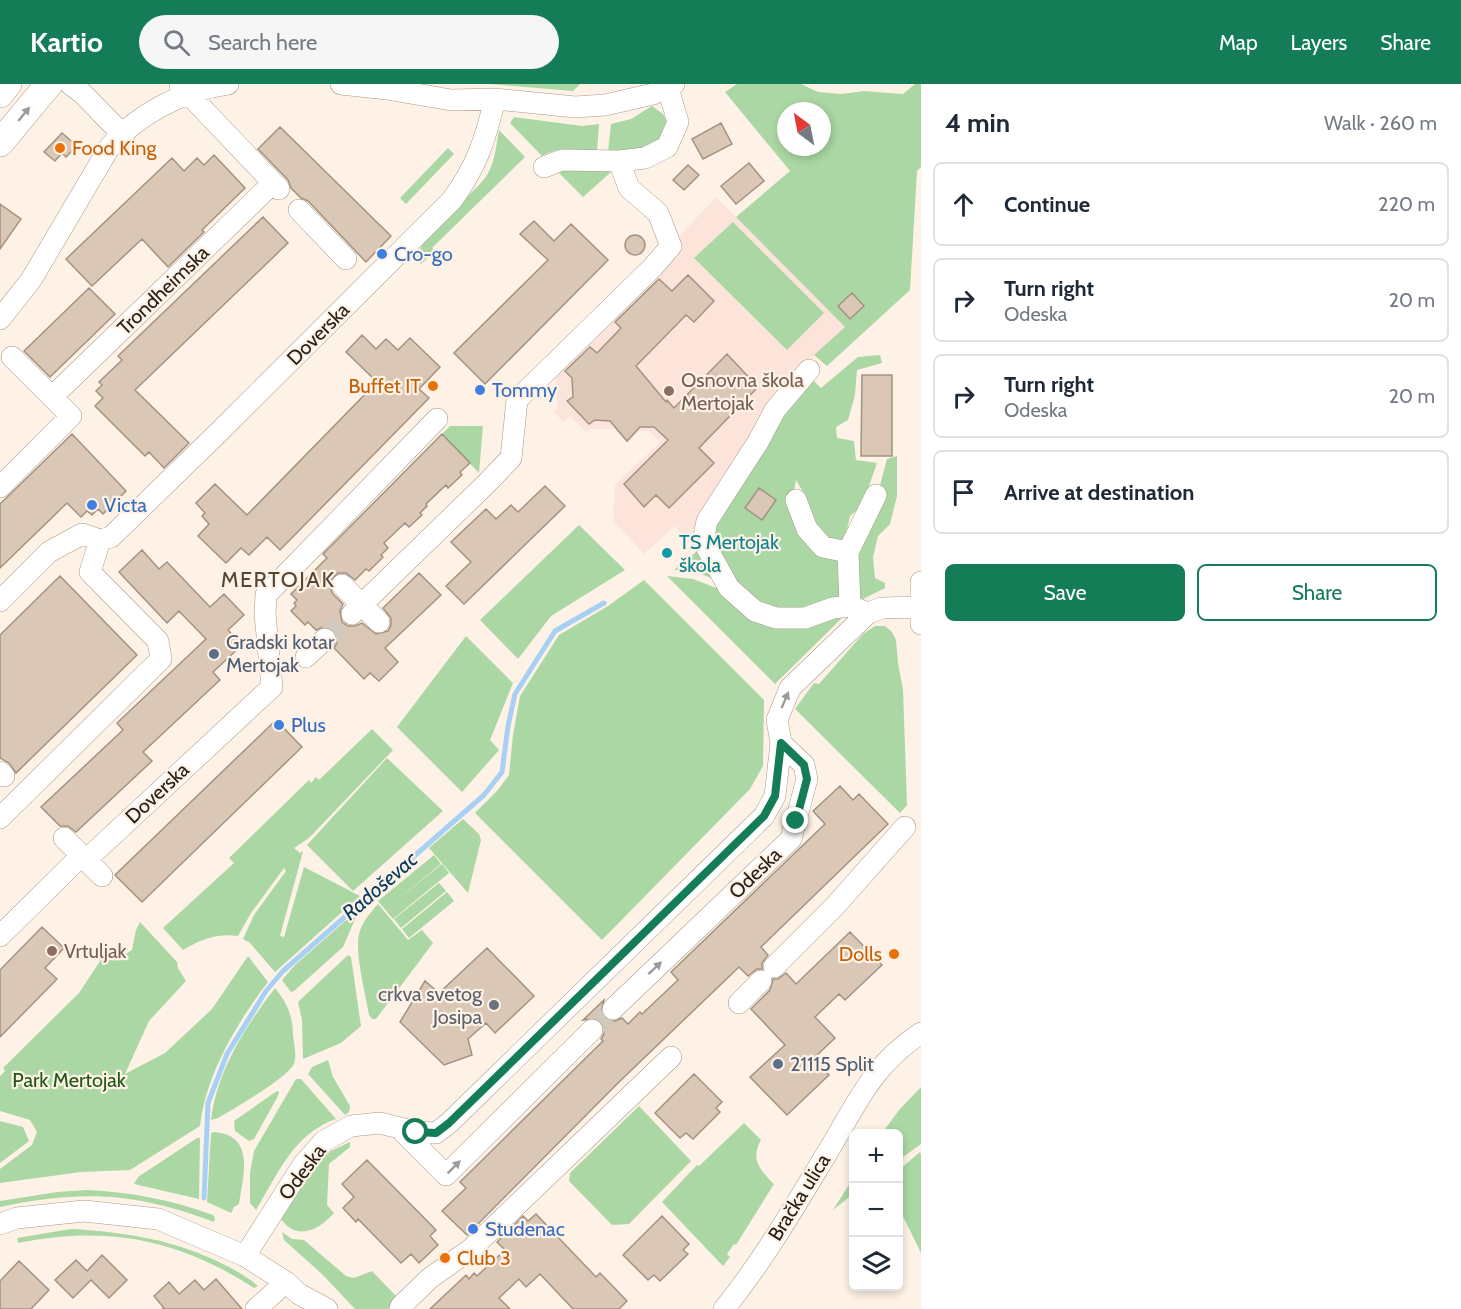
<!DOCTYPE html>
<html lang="en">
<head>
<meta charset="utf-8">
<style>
	body { margin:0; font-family:Cabin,sans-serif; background:#f6f6f7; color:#1f2937 }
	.controls { position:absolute; right:18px; bottom:18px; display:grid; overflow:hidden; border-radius:9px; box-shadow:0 3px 9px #0003 }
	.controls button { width:54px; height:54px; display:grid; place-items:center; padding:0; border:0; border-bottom:2px solid #e0e1e3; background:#fff; color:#1f2937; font:30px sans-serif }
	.compass { position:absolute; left:777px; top:18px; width:54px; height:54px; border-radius:50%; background:#fff; box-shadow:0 3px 9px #0003; rotate:328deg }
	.stop { position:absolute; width:18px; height:18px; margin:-14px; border:4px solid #147d58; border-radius:50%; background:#fff }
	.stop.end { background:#147d58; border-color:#fff; box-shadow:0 2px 6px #0008 }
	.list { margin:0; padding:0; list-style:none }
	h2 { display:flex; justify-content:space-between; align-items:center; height:78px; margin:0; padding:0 24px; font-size:26px }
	h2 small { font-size:20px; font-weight:400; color:#747a83 }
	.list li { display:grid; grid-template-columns:39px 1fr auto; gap:18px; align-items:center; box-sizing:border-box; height:84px; margin:0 12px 12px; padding:0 12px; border:2px solid #e0e1e3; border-radius:9px }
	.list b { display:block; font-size:22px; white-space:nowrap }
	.list p { margin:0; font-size:20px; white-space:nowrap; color:#747a83 }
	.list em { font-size:20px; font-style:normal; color:#747a83 }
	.actions { display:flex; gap:12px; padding:18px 24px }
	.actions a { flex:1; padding:14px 0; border:2px solid #147d58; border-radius:9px; text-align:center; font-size:21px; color:#147d58 }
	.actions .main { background:#147d58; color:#fff }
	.icon { flex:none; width:33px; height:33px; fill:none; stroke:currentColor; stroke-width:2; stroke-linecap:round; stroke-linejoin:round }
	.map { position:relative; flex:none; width:921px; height:1225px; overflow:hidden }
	header { display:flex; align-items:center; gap:36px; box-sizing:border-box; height:84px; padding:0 30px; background:#147d58; color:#fff }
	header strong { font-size:28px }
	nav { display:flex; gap:33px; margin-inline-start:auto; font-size:21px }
	.search { width:420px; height:54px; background:#f6f6f7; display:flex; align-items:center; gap:15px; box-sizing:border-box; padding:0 21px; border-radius:33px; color:#747a83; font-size:22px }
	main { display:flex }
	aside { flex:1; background:#fff }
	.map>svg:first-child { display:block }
</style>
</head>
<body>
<header>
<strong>Kartio</strong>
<div class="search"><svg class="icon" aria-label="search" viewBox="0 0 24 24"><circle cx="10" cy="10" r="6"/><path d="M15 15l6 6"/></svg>Search here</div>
<nav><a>Map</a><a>Layers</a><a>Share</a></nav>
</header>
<main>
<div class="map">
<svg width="921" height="1225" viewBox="0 0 921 1225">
	<rect width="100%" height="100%" fill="#fef2e6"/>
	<path fill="#fde4db" d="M716,113L846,244L796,288L728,386L686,457L675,442L644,470L613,437L615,401L660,358L649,347H639L628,359L614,345H591L587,349L570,332L563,338L554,328L558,323L555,291L674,158Z"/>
	<path fill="#aad7a3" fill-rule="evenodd" d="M490,0H580L573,7Z
		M737,0H801L818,8L841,10L864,7L903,10L915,0H921V83L917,87L910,206L827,282L814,271L845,243L736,133L790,87L725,8ZM786,27H822V63H786Z
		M652,22L663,30L667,38L660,56L650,64L608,68L611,40L631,35Z
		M514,33L582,42L599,40L597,67C579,66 558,62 542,72L510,39Z
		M499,46L525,73L432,164L435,167L421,180L417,175C422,147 467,117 485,94C495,81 496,62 499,46Z
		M448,64L454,70L406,120L400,114Z
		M556,86H607L611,88L583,113Z
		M733,138L824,229L787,266L694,174Z
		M880,271L882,279L857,286L855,311L848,336L836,343L837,354L854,357L856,376L877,379L862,422L850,432L843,463C809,455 814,448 807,417C805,410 800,403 796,396L792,418L809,458L842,477L845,515L814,526L784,528L759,522L731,503L706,457L710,438L776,329L808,291L821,304L858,273Z
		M450,342H483L479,389L442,350Z
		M897,372V412L890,440L878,452L873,473L875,494L885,499V504L859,517L852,468L878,409L887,375Z
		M579,441L625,486L551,532L518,575L480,536Z
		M696,468L704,469L722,499L697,488L674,486Z
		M667,492L693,495L724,507L750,528L847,529L775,600Z
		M644,496L764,616L763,682L750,705L602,856L475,729L497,707L509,691L513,651L520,612L559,551L608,522Z
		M875,542H885L892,548L896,556L898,579L903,606L907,721L900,729L795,625L814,599L819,600L863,550Z
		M466,552L513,599L490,656L499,666L462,708L397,643Z
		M372,645L393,666L309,754L294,764L300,769L303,767L280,852L284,853L304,783L360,812L275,888L250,859L243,855L254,831L286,787L284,784L251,829L238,852C218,849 201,855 183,866L163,844L234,779L229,774L309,696L311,699L316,693L319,696Z
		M387,674L443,727L353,807L307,761Z
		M463,735L479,750L481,756L468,809L429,764Z
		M434,771L441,780L390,822L442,780L449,789L393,835L378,817Z
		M439,799L446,807L401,844L394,835Z
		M447,808L454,817L409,854L402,845Z
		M378,820L408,856L422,846L433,859L376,935H372L369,931C366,911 353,864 360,847C363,837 371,828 378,820Z
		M360,824L343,863L294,907L291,908L282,896L295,881Z
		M140,838L177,878L178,884L186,897L149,937L125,990L165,969L212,925L248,872L268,898C237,938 206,991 200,1042L130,1086L81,1088L0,1099V1085L32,1061L37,1048L30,1036L0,1027V992L5,987L3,984L79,909L106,868L114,877L132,866L136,846Z
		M348,871L351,873L361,942L341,959L303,975L302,936L298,918Z
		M275,904C287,919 293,932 293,951C294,959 297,972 294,979C291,992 232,1026 218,1034L211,1036C217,987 245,943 275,904Z
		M328,976L333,993L350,1022L349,1028L345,1031L308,990L312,983Z
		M296,995H301L336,1035C293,1050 278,1090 256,1126L250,1119V1089L254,1067Z
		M921,1003V1060L899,1076L898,1050L882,1049L900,1025Z
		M277,1007L279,1008L278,1012L254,1055L249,1057L235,1047L234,1037Z
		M639,1022L691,1077L629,1140L612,1141L569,1097L570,1089Z
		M0,1037L23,1043L29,1057L0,1079Z
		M744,1039L761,1056C750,1075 760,1086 774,1100L736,1161L734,1160L727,1170L730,1173L723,1182L662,1118L697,1081L699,1082Z
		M214,1048C256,1051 243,1092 239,1120L234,1123L231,1129L207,1118L211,1049Z
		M197,1054H200L199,1115L134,1100L138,1093Z
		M350,1058V1063L329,1080L327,1121L334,1129C320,1145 297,1158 281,1135L312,1085L331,1067Z
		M920,1068L921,1071V1169L899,1124V1086Z
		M853,1093V1110L833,1126L852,1096Z
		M87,1106C131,1108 172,1116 213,1131L215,1134L214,1138C135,1108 82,1106 0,1123V1117L57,1108Z
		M71,1145C126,1148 177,1156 227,1182C237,1187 249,1194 258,1202L254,1204C179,1155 106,1141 18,1159L17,1154Z
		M282,1148L292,1155L304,1156L346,1192L354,1194L372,1187L396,1212L390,1225H355L322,1190L284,1156Z"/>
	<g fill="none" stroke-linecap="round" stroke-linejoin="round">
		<path stroke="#a8cff4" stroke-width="5" d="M204,1114L208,1019L227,970L266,907L283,887L484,711L502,688L508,642L515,610L555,547L604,519"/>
	</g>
	<path fill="#dbc7b5" stroke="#a49280" stroke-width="1.5" d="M721,39L732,60L703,75L692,55Z
		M280,43L391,152L366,178L308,117L301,114L291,104L288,96L258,65Z
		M62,49L77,62L66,73L62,69L55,77L44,68Z
		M214,71L245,104L202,146L204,148L168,183L142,155L92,202L66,175L172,74L184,87L197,74L204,81Z
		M749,79L764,97L736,120L721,102Z
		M688,81L699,91L684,106L673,96Z
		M0,120L21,135L0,165Z
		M263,133L288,159L135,306L189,359L164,384L149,368L145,372L95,322L103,314L96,307L102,301L99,298L122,276L118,272Z
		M534,137L554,157L571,140L608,176L485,300L454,269L548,176L520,150Z
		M625 161a10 10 0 1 1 20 0a10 10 0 1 1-20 0Z
		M688,191L714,217L694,238L686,231L636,282L666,318L667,316L674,324L727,270L758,303L699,364L714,379L669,424L656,411L644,423L624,400L668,356L654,343H640L627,357L610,337L595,336L589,340L567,317L573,313L572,294L565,287L590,263L597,269L621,244L615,238L659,195L672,207Z
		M89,204L115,230L50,293L24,267Z
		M852,209L864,222L850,235L838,222Z
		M362,251L376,265L386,255L398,266L410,254L440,283L419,305L429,314L280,466L267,453L249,471L241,464L226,479L198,452L209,440L202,432L205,429L196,419L215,400L247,431L377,298L346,268Z
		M862,291H892V372H861Z
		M72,350L126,407L103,430L98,425L92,431L87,427L81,433L67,419L0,484V420Z
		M442,350L470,379L460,388L462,391L448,404L446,401L426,420L427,422L420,429L422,431L409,443L405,439L384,459L388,464L381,471L383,473L369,487L366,485L355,496L346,489H338L330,497V504L333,510L343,520L340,527L342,538L348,542H355L362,539L376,550L388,547L391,541V534L383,524L419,489L441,511L385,564L398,578L379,597L370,589L364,595L334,564L337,559V553L334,546L323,543L316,546L308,538L305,541L291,527L296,522L294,519L297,516L291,510L327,474L323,470Z
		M545,402L565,422L464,520L446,502L471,478L451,458L486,425L496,435L511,421L518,428Z
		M759,404L776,416L762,436L745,424Z
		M142,466L159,485L167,478L210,523L224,510L244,531L228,546L242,561L213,588L220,596L143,668L152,677L76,748L68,742H60L41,723L123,646L117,639L206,555L179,527L167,539L119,488Z
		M60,492L137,571L16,689L9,679L0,674V551Z
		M276,636L302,663L142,818L115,791Z
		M840,702L853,716L859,710L888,740L761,863L768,871L762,879V885H757L748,892L739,883L619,998L467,1151L442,1127L466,1104L460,1098L603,957L601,955L604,950V943L601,937L595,934L583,936L604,916L601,929L609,937H615L622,934L628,940L640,928L642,930L678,896L671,888L825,740L813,727Z
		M42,843L64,864L45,884L57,895L0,953V886Z
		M850,848L882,881L845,916L839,910L815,933L835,954L814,974L829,991L787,1031L750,993L785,961L751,925L770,906L773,895H778L786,889L796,900Z
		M487,864L534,912L495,949L486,939L468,955L472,971L444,981L400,938L425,897L439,909Z
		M694,990L722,1018L716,1024L720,1028L693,1055L686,1049L680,1054L655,1029Z
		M367,1076L436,1146L430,1152L438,1161L419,1179L411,1170L401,1179L358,1135L356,1138L343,1124L354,1113L342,1100Z
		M536,1130L596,1193L600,1189L627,1217L619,1225H573L540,1190L526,1203L519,1195L499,1214L510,1225H430L466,1191L469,1195L474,1189L477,1192L505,1166L497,1158L523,1132L528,1137Z
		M662,1132L689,1160L683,1166L688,1170L660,1197L654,1191L648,1196L623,1171Z
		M102,1171L127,1196L109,1214L91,1196L73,1214L55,1196L76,1176L87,1187Z
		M19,1177L49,1206L31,1225H0V1197Z
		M216,1195L242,1225H162L164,1224L154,1212L169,1198L179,1210L195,1196L204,1206Z"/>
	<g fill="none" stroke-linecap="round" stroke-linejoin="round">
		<path stroke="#d3c8bd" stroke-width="21" stroke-dasharray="21 10" stroke-linecap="butt" d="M325,555L352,530
			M592,946L613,925"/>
		<defs>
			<path id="minor" d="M70,0L83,10L121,49
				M341,0L387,5L451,16L495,15L575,23L605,21L653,10L674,0
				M180,1L279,105
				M544,83L562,76L619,77
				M299,126L346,175
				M0,235L31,196L109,64C137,30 184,6 228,0
				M809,286L775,326L758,358L707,437L703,457L729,504L755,527L776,534H805L833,524L850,522L868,529
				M52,313L273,99
				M0,403L71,332L12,273
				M796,416L807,445L823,463L848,468
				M921,498V540
				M342,501L379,538
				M0,517L49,468L82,450L100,456L111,453L220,347L452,116C477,82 485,56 495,15
				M850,522L848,468L876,411
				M352,530L485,401L511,374L517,316L653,183L671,162L658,129L629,104L619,77L645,74L667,63L678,38L668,4
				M306,573L325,555
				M0,688L4,692
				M0,734L161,575L158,557L90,488L100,456
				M64,754L102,792
				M86,776L272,603L265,530L266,511L437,335
				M0,852L81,772
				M774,883L835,822L905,743
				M739,919L761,897
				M613,925L791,755L807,695L804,681L781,659L777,636L790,604L868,529L882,524L921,523
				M399,1044L446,1091L592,946
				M0,1140L17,1134L84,1127L158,1135L245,1172L286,1198L299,1210L327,1225
				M245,1172L303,1081L324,1057L351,1042L380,1039L416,1048L436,1049L449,1039L764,732L775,712L781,659
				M256,1225L286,1198
				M400,1225L401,1222L430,1194L471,1165L671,973
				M724,1225C763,1177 795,1122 827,1069C857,1020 871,982 921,949"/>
			<path id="major" d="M0,10L8,0
				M0,59L49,0"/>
		</defs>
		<use href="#minor" stroke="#ac9987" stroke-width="22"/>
		<use href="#major" stroke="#ac9987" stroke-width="28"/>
		<use href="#minor" stroke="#fff" stroke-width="21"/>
		<use href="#major" stroke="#fff" stroke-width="27"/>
	</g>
	<defs><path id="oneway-solid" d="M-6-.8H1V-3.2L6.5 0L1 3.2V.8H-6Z" transform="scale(1.5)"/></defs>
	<g fill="#9e9b98">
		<use href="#oneway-solid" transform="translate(24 30) rotate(-51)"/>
		<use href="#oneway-solid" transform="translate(785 616) rotate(-67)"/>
		<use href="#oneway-solid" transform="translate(655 884) rotate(-43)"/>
		<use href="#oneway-solid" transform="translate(454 1083) rotate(-45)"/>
	</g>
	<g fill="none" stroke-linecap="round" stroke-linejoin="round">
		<path stroke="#147d58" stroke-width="8" d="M416,1048L436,1049L449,1039L764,732L775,712L781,659L804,681L807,695L796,737"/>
	</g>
	<g fill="#e8710a" stroke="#fef2e6" stroke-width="2">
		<circle cx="60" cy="64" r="6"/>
		<circle cx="433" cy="302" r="6"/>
		<circle cx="894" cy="870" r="6"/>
		<circle cx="445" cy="1174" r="6"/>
	</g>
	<g fill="#3f7fe0" stroke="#fef2e6" stroke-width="2">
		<circle cx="382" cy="170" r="6"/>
		<circle cx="480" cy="306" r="6"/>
		<circle cx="92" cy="421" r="6"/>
		<circle cx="279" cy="641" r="6"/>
		<circle cx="473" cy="1145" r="6"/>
	</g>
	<g fill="#8d6e63" stroke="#fef2e6" stroke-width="2">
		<circle cx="669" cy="307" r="6"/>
		<circle cx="52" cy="867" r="6"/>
	</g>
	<circle fill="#0f9aa8" stroke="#fef2e6" stroke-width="2" cx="667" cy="469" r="6"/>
	<g fill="#5c6f8a" stroke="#fef2e6" stroke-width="2">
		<circle cx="214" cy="570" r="6"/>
		<circle cx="778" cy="980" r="6"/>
	</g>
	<circle fill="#6b7280" stroke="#fef2e6" stroke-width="2" cx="494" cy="921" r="6"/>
	<g text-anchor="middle" stroke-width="4.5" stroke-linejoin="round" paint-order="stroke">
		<g font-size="20" fill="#c56008" stroke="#fef2e6" text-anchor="start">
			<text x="72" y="71">Food King</text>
			<text x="421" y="309" text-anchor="end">Buffet IT</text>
			<text x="882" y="877" text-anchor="end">Dolls</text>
			<text x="457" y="1181">Club 3</text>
		</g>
		<g font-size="20" fill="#366cbe" stroke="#fef2e6" text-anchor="start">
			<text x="394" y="177">Cro-go</text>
			<text x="492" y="313">Tommy</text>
			<text x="104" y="428">Victa</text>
			<text x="291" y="648">Plus</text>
			<text x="485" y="1152">Studenac</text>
		</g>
		<g font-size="20" fill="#282019" stroke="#fef2e6">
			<text transform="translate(163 206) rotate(-44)" y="7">Trondheimska</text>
			<text transform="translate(318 250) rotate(-45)" y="7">Doverska</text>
			<text transform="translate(157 709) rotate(-43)" y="7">Doverska</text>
			<text transform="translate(755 789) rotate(-44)" y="7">Odeska</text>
			<text transform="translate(302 1088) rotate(-53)" y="7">Odeska</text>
			<text transform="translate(799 1113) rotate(-58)" y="7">Bračka ulica</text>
		</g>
		<g font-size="20" fill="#785e54" stroke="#fef2e6" text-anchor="start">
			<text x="681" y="303">Osnovna škola<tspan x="681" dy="23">Mertojak</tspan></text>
			<text x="64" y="874">Vrtuljak</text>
		</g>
		<g font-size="20" fill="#0d838f" stroke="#fef2e6" text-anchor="start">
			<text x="679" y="465">TS Mertojak<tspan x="679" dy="23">škola</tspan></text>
		</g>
		<g font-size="20" fill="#4e5e75" stroke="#fef2e6" text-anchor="start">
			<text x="226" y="565">Gradski kotar<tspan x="226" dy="23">Mertojak</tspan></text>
			<text x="790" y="987">21115 Split</text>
		</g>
		<g font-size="20" fill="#5b616d" stroke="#fef2e6" text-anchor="end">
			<text x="482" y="917">crkva svetog<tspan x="482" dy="23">Josipa</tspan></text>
		</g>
		<g font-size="20" fill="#1f5717" stroke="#fef2e6">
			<text x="69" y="1003">Park Mertojak</text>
		</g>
		<g font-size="21" font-style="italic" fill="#073b61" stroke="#fef2e6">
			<text transform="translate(380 802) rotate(-41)" y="7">Radoševac</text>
		</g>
		<g font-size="22" letter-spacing="1.5" fill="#554535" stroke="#fef2e6">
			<text x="278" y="503">MERTOJAK</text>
		</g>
	</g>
</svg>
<div class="controls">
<button>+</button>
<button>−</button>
<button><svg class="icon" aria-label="layers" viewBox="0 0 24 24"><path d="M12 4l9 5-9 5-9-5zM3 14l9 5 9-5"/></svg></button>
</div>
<svg class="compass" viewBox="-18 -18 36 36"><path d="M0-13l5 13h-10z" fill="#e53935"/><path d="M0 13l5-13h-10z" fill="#747a83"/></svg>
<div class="stop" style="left:416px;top:1048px"></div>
<div class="stop end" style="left:796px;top:737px"></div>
</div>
<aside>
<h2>4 min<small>Walk · 260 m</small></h2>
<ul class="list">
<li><svg class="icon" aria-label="ahead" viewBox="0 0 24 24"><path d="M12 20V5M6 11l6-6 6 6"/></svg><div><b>Continue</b></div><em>220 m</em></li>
<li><svg class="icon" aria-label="right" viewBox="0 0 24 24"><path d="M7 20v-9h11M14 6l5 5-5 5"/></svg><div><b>Turn right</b><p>Odeska</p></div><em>20 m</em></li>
<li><svg class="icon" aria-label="right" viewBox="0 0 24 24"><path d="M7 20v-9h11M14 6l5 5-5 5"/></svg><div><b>Turn right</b><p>Odeska</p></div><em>20 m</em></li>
<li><svg class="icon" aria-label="arrive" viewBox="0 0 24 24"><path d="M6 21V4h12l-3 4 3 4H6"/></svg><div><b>Arrive at destination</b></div></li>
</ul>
<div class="actions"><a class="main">Save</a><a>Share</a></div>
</aside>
</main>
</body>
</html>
